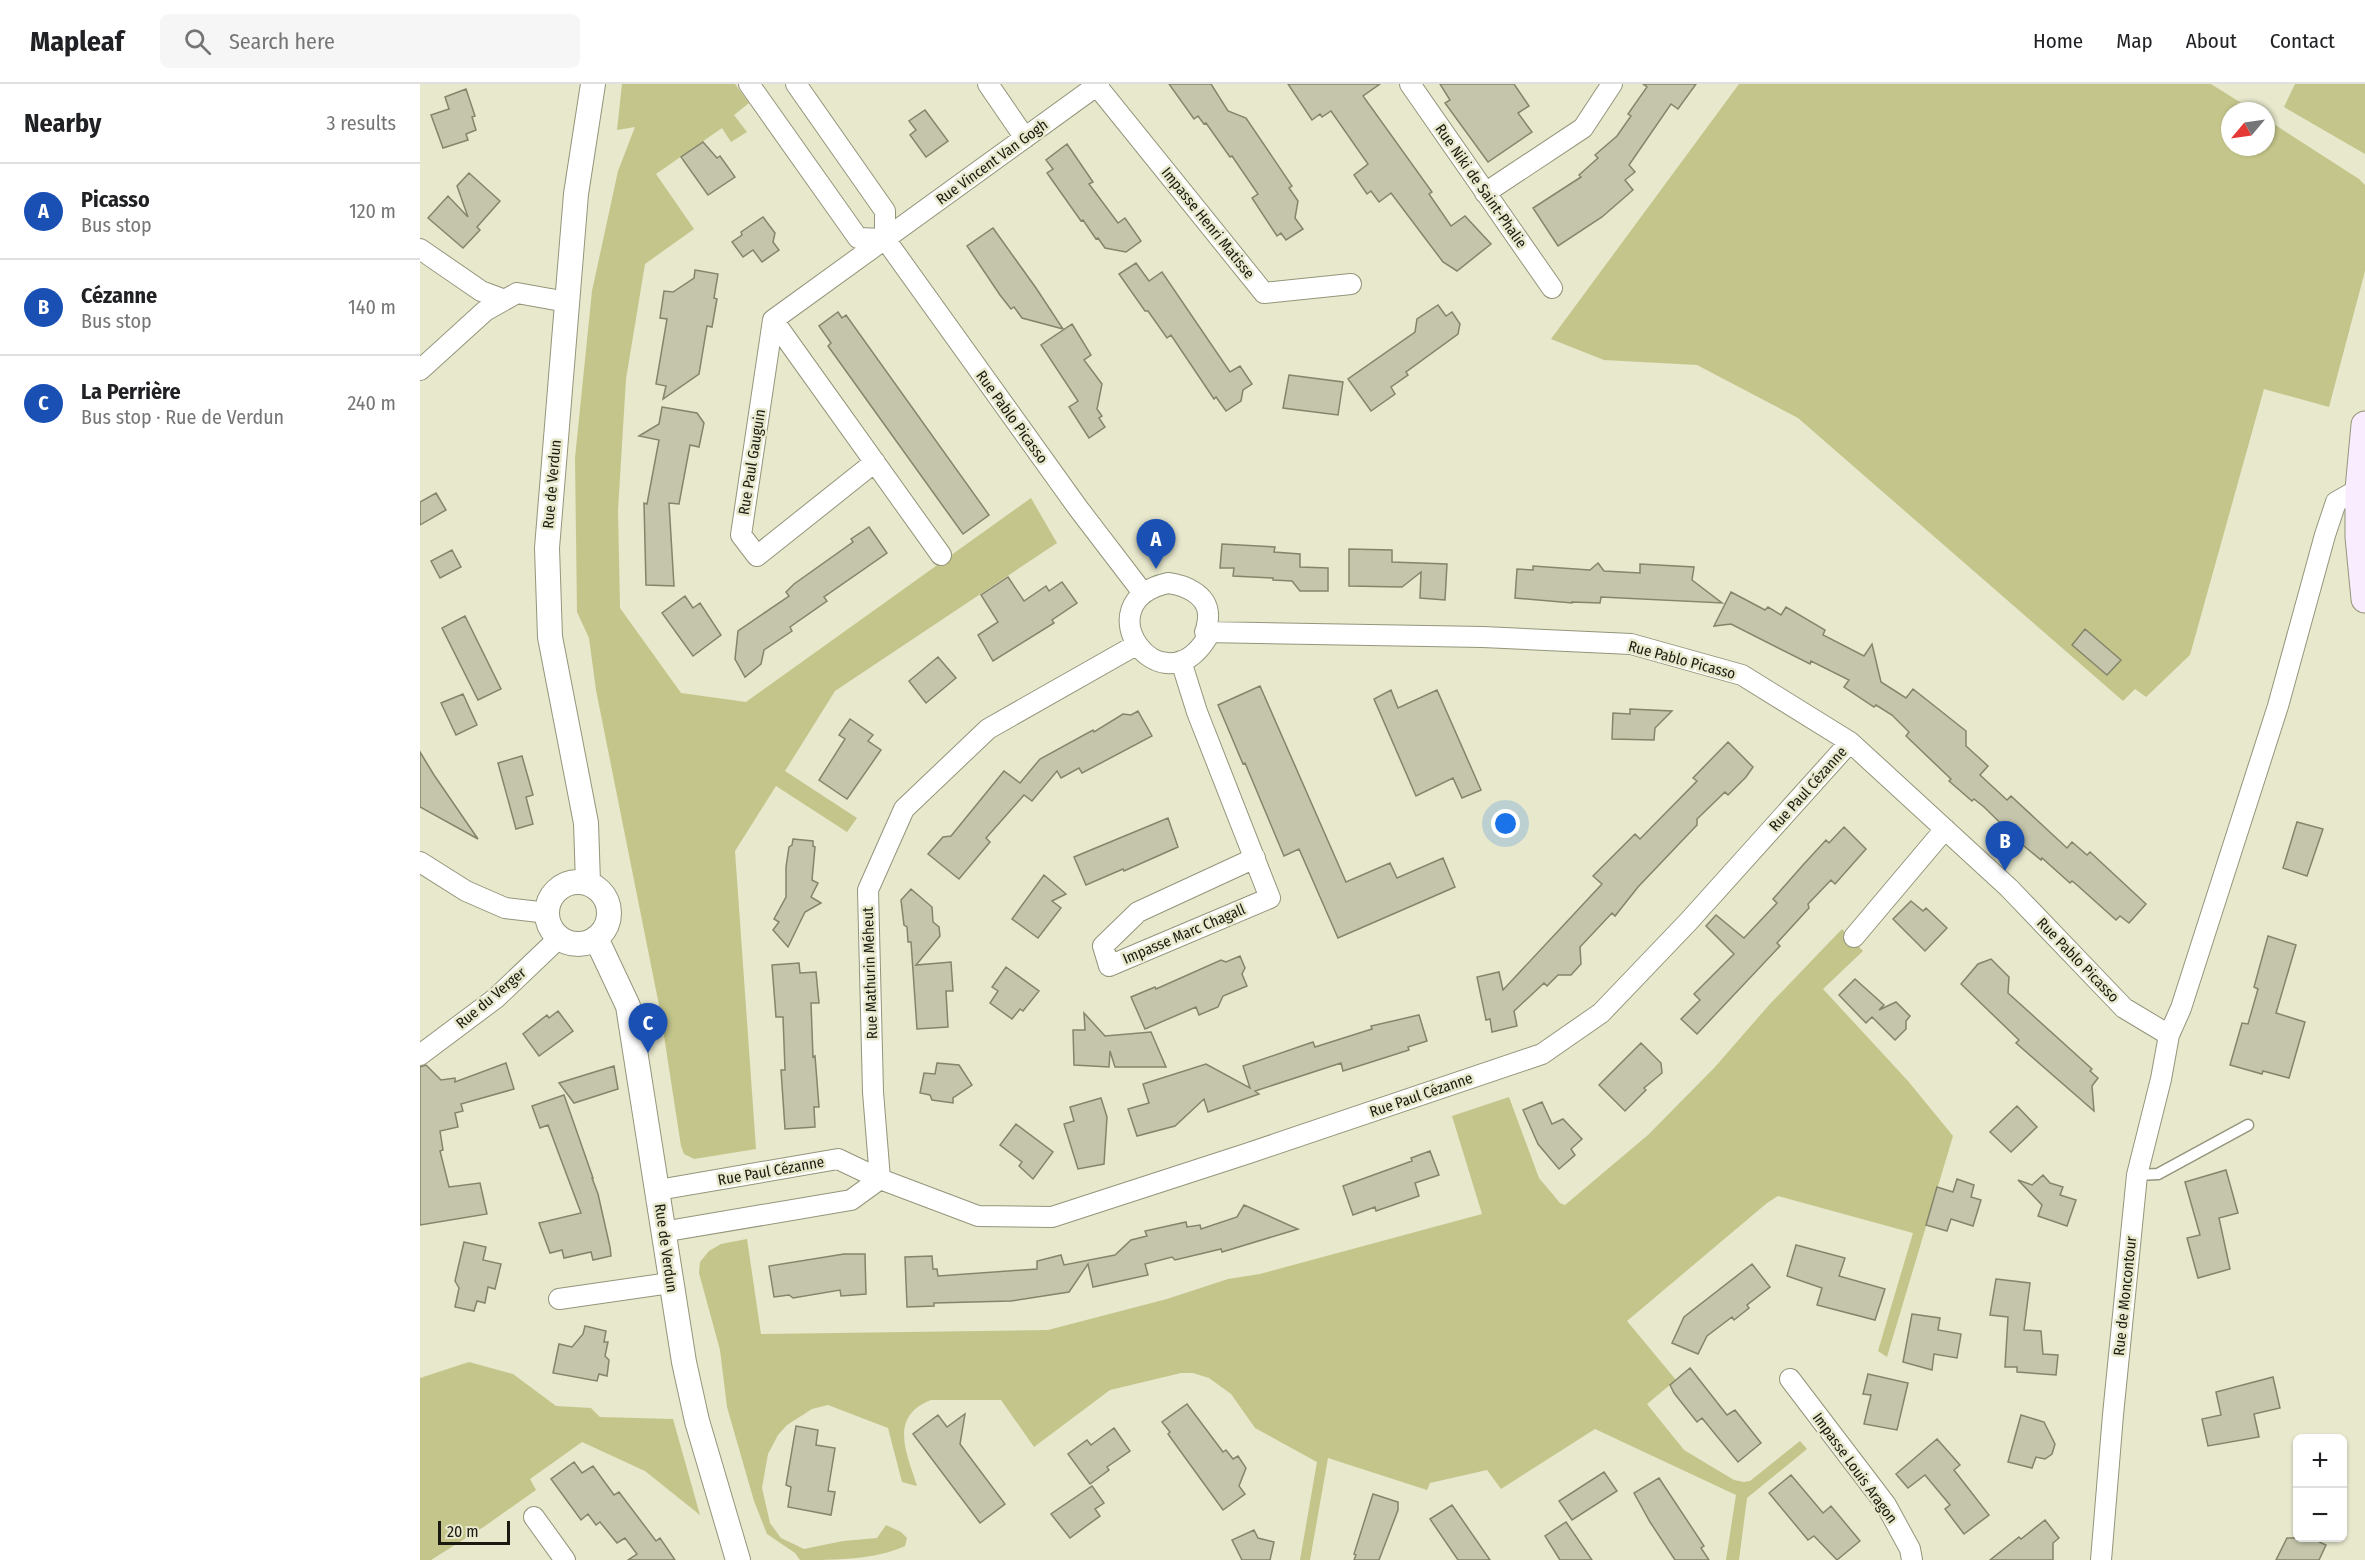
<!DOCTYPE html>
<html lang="en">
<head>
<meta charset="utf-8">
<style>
	body { margin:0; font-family:"Fira Sans Condensed",sans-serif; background:#f6f6f6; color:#202124 }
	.controls { position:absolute; right:18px; bottom:18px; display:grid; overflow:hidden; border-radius:9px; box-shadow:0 2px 4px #0004 }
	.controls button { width:54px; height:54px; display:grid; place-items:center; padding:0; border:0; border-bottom:2px solid #e0e0e0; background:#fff; color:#202124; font:30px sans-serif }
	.compass { position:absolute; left:1801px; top:18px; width:54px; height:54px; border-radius:50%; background:#fff; box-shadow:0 2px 4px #0004; rotate:241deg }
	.scale { position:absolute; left:18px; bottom:15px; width:72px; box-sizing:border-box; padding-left:6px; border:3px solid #1a1a10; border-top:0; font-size:16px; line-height:21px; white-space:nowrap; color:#1a1a10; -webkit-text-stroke:4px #e7e8cc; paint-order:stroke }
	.you { position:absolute; left:1086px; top:740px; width:21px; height:21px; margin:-15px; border:4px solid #fff; border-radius:50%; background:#1a73e8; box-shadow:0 0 0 9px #1a73e833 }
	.badge { display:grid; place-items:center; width:39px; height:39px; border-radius:50%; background:#9f4ebd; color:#fff; font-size:20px; font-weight:700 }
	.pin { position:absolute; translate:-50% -50px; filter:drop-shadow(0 2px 3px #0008) }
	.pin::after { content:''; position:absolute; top:32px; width:21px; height:18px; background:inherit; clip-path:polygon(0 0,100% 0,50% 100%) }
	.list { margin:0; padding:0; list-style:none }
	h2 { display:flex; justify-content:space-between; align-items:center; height:78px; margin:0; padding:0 24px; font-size:26px }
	h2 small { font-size:20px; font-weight:400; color:#757577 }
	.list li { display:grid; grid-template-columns:39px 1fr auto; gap:18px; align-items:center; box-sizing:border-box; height:96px; padding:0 24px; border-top:2px solid #e0e0e0 }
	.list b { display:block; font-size:22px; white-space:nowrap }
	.list p { margin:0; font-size:20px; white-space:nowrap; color:#757577 }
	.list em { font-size:20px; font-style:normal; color:#757577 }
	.icon { flex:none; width:33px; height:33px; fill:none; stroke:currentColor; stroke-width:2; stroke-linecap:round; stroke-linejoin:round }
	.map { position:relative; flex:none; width:1945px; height:1476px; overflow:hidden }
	header { display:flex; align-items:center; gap:36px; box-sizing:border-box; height:84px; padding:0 30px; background:#fff; border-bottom:2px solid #e0e0e0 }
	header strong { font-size:28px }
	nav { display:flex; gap:33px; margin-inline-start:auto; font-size:21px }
	.search { width:420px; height:54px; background:#f6f6f6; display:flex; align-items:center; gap:15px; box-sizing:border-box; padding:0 21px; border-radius:9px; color:#757577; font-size:22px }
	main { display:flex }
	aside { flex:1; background:#fff }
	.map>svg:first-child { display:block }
</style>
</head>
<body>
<header>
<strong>Mapleaf</strong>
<div class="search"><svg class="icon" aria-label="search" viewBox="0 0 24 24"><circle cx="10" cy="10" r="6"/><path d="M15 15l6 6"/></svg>Search here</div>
<nav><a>Home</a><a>Map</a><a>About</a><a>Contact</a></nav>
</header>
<main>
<aside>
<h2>Nearby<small>3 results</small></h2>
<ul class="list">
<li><span class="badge" style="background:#1a4fb4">A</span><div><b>Picasso</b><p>Bus stop</p></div><em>120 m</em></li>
<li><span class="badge" style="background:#1a4fb4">B</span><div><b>Cézanne</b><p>Bus stop</p></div><em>140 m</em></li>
<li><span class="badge" style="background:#1a4fb4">C</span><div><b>La Perrière</b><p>Bus stop · Rue de Verdun</p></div><em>240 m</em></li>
</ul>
</aside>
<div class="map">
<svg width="1945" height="1476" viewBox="0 0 1945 1476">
	<rect width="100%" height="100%" fill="#e7e8cc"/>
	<path fill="#c4c58a" d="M202,0H315L329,19L314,31L327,48L311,58L302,44L236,90L274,145L225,180L206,295L198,426L200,524L261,609L326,618L611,414L637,459L415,607L365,687L437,734L427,748L356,702L315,767L336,1065L274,1075L264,1070L261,1062L240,926L176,606L169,554L157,528L155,374L172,207L198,87L215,43L197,46Z
		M1319,0H1791L1834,27H1810V63H1846V35L1939,95L1945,101V187L1909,323L1844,305L1770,571L1726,613L1715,605L1703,617L1378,334L1277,281L1184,276L1131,255Z
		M1875,0H1945V70L1864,23Z
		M1422,845L1443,867L1403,905L1488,997L1533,1052L1467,1273L1458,1267L1493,1149L1358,1112L1347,1119L1207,1237L1256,1296L1227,1320L1264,1366L1314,1396L1324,1398L1330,1397L1380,1357L1387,1365L1327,1414L1319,1476H1306L1316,1411L1175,1345L1081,1405L1067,1386L1010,1399L1007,1406L908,1374L890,1476H880L897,1378L835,1344L811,1310L789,1294L773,1289H761L690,1306L614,1363L581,1316H511C468,1333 487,1369 497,1402L482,1398L468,1344L408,1321L392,1325L367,1341L358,1351L348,1370L342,1404L350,1439L361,1454L384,1465L423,1457L457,1454L466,1441L481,1448L487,1454L485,1462C455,1476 414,1476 380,1476L375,1469L347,1450L334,1417L307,1323L300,1266L279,1189L280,1178L289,1167L301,1160L327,1155L341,1250L628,1246L747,1215L808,1195L840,1190L1062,1130L1032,1032L1089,1013L1119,1094L1140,1119L1145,1121L1228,1051L1295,983L1349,921Z
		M49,1278L93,1290L136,1322L171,1324L180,1333L253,1335L280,1431L225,1387L162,1358L110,1395L116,1406L65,1442L11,1476H0V1294Z"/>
	<path fill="#c4c5aa" stroke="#84856b" stroke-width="1.5" d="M749,0H791L808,27L826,34L872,102L869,104L878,117L875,134L883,145L866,156L861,149L857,152L832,114L838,110L812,72L810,73L786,39L784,40L778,32L774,35Z
		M868,0H960L943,12L1012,108L1009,110L1031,142L1045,132L1071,160L1037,187L1023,178L971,109L959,118L951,107L947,110L934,91L948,80L911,27L902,33L900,30L892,36Z
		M1020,0H1094L1109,22L1098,29L1112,48L1068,78L1025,19L1030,16Z
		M1223,0H1276L1258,25L1251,20L1209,81L1215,88L1205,96L1213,106L1182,133L1138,162L1113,124L1161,93L1159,91L1178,74L1175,71L1197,52L1211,32L1208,30L1227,3Z
		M46,5L55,32L52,33L56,46L46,50L48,56L23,64L11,31L29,25L25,13Z
		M505,26L528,57L506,73L490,51L496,46L489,37Z
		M283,58L297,74L300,72L315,93L288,111L261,73Z
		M647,60L673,98L669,100L698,139L705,134L721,157L706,168L685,164L678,154L676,155L663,136L661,137L627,89L633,85L626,76Z
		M49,89L80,117L57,143L60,146L43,164L8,134L28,112L48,133L37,102Z
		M343,133L355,149L353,158L359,166L342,178L333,166L323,173L312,158L322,151L321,148Z
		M573,144L616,204L643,245L602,234L594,223L591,225L580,211L547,162Z
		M716,179L729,197L742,188L810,288L820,282L832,300L823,306L821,317L806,327L796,313L794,315L751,251L747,254L728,227H725L699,190Z
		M275,186L298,190L294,214L297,215L292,243L287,242L279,290L243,315L246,302L236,300L247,235L240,234L244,207L253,208L274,194Z
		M1018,221L1026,232L1032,228L1040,240L1038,250L986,288L988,291L971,303L975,310L951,327L928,295L995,248L997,235Z
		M418,228L422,234L426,231L569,431L543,450L408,262L411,259L399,242Z
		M652,240L671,271L664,276L682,300L677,325L682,332L679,334L685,343L669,354L649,323L658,317L621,261Z
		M869,291L923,298L918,331L863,324Z
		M242,323L277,329L284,339L279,363L270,361L259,420L249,419L254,502L226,501L224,419L227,420L239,356L219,352L239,340Z
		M16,409L26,426L0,441V418Z
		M449,443L467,469L404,513L407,517L370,543L372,547L344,566L341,580L325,593L315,575L318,547L369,512L366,508L374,500L433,458L431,455Z
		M802,460L855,463L854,468L880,470V483L908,484V507H880L872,497L853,496V494L813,492L814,484H800Z
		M929,465L972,466V478L1027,480L1025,516L1000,514L1001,488L982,503L929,502Z
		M32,466L41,483L20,494L11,477Z
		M1178,479L1184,487L1220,489V480L1274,483L1272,496L1302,519L1181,513L1180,519L1152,518V519L1095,514L1097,485L1113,486V482L1170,486Z
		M588,493L604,517L626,502L629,507L642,498L657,519L632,536L634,539L573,577L558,551L578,538L561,511Z
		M1311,508L1345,526L1348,523L1361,531L1366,523L1405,546L1403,551L1444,572L1452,560L1461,598L1486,614L1493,605L1546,647V662L1568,682L1560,691L1587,716L1591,712L1647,764L1652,758L1667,771L1670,768L1726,820L1709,839L1700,832L1696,836L1657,801L1652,797L1650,799L1622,774L1621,776L1604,762L1564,723L1554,715L1552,717L1529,697L1531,695L1486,652L1489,648L1472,631L1456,621L1454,623L1424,603L1429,596L1391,577L1390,580L1311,540L1294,542Z
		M265,512L273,524L280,519L301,551L273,572L242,529Z
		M45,532L81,605L58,616L22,544Z
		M1665,545L1701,576L1687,591L1652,561Z
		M518,573L536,594L506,619L489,597Z
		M840,602L926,798L970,779L977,794L1023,774L1035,803L918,854L879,765L864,772L825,679L823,680L798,621Z
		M971,606L978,624L1017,606L1061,706L1042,714L1033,694L996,712L954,615Z
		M43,610L57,641L36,651L21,619Z
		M1210,625L1252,627L1235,644L1234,656L1192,655L1193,629L1210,630Z
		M718,627L732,652L662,689L659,684L641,694L637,687L612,717L604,711L566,754L570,758L539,795L508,770L523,753L531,752L584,687L600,699L620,675L673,646L674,648L703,630L711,631Z
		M430,635L453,651L448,657L461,666L427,715L399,696L425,655L419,651Z
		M1308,658L1333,683L1326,693L1308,711L1305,708L1277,735V741L1218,803L1195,832L1192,829L1160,863L1161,880L1151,891H1138L1127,902L1124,899L1094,927L1097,942L1072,948L1070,935L1066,936L1057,893L1079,888L1083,906L1182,800L1173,792L1215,750L1220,755L1277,697L1273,694Z
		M0,668L14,691L58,755L0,723Z
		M102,672L113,711L106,713L113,740L96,745L78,679Z
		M748,734L758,763L704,787L703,785L666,801L654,773Z
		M1877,738L1903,745L1887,792L1863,784Z
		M1424,743L1446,765L1415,800L1411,796L1388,820L1389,824L1357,859L1360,862L1277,950L1261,935L1280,916L1274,910L1314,870L1286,842L1296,831L1324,854L1357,819L1353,815L1383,781L1406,756L1409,759Z
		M373,755L393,757V762L395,763L392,796L398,799L391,813L401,819L385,828L368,863L353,846L359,838L354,835L366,813V783L369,763L372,761Z
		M624,791L646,810L632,817L641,824L618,854L592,835Z
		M491,805L512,823L513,838L519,843L520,852L496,881L531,878L533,907H526L528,943L497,945L491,858H488L487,843L484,841L481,816Z
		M1491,817L1503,827L1506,824L1527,844L1505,867L1473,835Z
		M1848,852L1876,861L1856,929L1885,938L1869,994L1843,987L1842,990L1810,981L1822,939L1828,940L1838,905L1834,903Z
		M820,872L825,884L822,890L827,902L803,912L798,923L779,931L776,923L725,945L711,913L735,903L736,905L801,876L806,878Z
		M1571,875L1589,893L1588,909L1672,985L1670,987L1678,994L1672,1002L1674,1027L1596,959L1599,956L1541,900L1558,880Z
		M379,879L380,889L396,888L399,919H391L393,973L395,972L399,1023H394L395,1043L365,1045L361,986H365L363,933H356L352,881Z
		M586,883L619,907L603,927L600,925L592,935L570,919L578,907L572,903Z
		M1435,895L1464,921L1459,926L1476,918L1490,932L1486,937V945L1475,956L1452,933L1446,939L1419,911Z
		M138,927L153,947L119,972L103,950L127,931L129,934Z
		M664,929L685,952L731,948L746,983H695L690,967L689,983L654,981L653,946H665Z
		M999,931L1007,957L988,963L989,966L923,987L921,979L835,1007L839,1010L788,1028L784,1015L755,1042L717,1052L708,1025L729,1019L723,1000L786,980L830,1004L823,982L893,958L895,963L952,945L951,942Z
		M1221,959L1241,979L1242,989L1224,1004L1226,1006L1205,1027L1179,1001Z
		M86,979L94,1005L41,1020L43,1027L35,1029L38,1043L20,1047L23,1066L20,1067L29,1103L60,1099L67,1130L0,1141V983L6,981L21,996L35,994V998Z
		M517,979L539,981L552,1001L533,1014V1019L512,1016L510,1011L500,1009L504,989L515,990Z
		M194,982L198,1005L154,1019L139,999Z
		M144,1011L173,1094H172L178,1110L190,1163L191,1172L173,1176L171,1168L144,1174L142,1166L130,1169L119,1139L161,1129L128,1041L120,1044L112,1022Z
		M681,1014L687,1033L684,1080L658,1085L644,1040L654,1037L650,1023Z
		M1122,1018L1132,1040L1143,1035L1162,1055L1151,1065L1155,1071L1139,1085L1118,1060L1103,1026Z
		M1597,1022L1617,1043L1591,1068L1570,1048Z
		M596,1040L633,1068L613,1095L599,1082L602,1078L580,1061Z
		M1010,1067L1019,1091L995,1099L999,1112L956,1127L955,1123L933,1131L923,1102L992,1077L991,1074Z
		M1806,1086L1818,1129L1799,1134L1810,1185L1778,1194L1767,1154L1780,1151L1765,1098Z
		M1623,1091L1630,1099L1643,1103L1640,1111L1656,1116L1647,1142L1618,1132L1622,1121L1598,1096L1612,1101Z
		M1537,1095L1554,1101L1551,1113L1561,1116L1553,1142L1531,1135L1527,1147L1506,1141L1517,1103L1533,1108Z
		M824,1121L878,1145L802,1168L801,1165L755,1176L752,1173L725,1180L728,1191L673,1203L668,1180L649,1208L591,1217L514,1219V1222L487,1223L485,1173L512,1172L513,1185H517L518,1192L617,1185V1177L641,1171L644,1181L695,1171L711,1156L727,1152L725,1147L766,1138L767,1143L780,1141L781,1145L817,1133Z
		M44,1158L66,1163L63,1176L81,1180L75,1205L68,1203L65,1219L57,1217L54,1227L35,1223L39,1204L35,1197Z
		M1376,1161L1425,1174L1419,1192L1465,1205L1455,1236L1397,1221L1402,1204L1367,1192Z
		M424,1170H445L446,1210L421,1212L420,1206L373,1214L369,1211L354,1213L349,1182Z
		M1332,1180L1350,1203L1327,1221L1329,1224L1314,1236L1312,1233L1287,1252L1278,1270L1252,1259L1264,1233Z
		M1576,1195L1610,1199L1604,1246L1621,1247L1623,1270L1638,1271L1636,1291L1597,1288V1283H1585L1588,1233L1570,1231Z
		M1492,1230L1520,1234L1518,1246L1541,1250L1537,1274L1514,1270L1512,1286L1483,1278Z
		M165,1242L186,1247L184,1258H188L185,1272L189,1276L187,1292L179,1290L177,1297L133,1289L139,1260L152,1263L163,1250Z
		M1270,1284L1307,1331L1315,1326L1341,1359L1318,1378L1282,1334L1277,1338L1254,1309L1250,1301Z
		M1448,1290L1488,1299L1477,1346L1444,1340L1451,1311L1443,1310Z
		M1853,1293L1860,1324L1834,1330L1839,1353L1788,1362L1782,1335L1801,1331L1796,1308Z
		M767,1320L803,1368L806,1366L813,1375L818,1372L826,1384L819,1402L825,1410L803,1426L748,1350L750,1348L742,1338Z
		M545,1330L540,1360L585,1420L560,1439L493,1350L518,1331L527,1343Z
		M1601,1331L1624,1338L1635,1360L1632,1370L1625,1375L1616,1373L1612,1384L1588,1378Z
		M376,1342L398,1346L396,1361L415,1364L408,1407L415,1408L411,1431L368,1423L371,1403L366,1401Z
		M694,1344L710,1367L687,1383L689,1386L670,1400L648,1370L667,1356L671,1361Z
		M1517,1355L1540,1381L1534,1386L1569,1431L1544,1450L1525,1425L1530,1421L1505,1391L1488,1404L1476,1390Z
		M154,1378L162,1389L173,1382L194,1411L199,1408L236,1457L240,1454L255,1476H208L217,1470L205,1454L197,1459L180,1438L176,1441L168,1430L161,1436L131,1395Z
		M1184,1388L1197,1407L1152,1436L1139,1417Z
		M1371,1391L1403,1429L1411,1422L1440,1457L1417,1476L1394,1452L1388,1456L1349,1409Z
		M1239,1394L1284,1462L1281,1464L1289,1476H1255L1230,1438L1214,1409Z
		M672,1402L684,1419L675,1425L680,1432L650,1454L631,1430Z
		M953,1410L978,1418V1426L959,1476H934L936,1471L934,1470Z
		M1032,1421L1070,1476H1038L1010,1435Z
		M1625,1436L1639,1454L1633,1459V1476H1570L1599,1453L1601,1455Z
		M1146,1438L1172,1476H1140L1125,1452Z
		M834,1446L838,1454L854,1458L850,1476H822L812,1456Z
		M1867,1454H1891L1906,1461L1899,1476H1856Z"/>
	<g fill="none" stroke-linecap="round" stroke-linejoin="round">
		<defs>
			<path id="service" d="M1717,1091L1738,1090L1828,1041"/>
			<path id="minor" d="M329,0L438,154L465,155
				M376,0L465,127V155L658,424L723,509
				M568,0L605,54
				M990,0L1132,204
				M677,2L844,209L931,200
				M1065,109L1163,44L1192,0
				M0,165L61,207L85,216
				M353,236L321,451L337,472L455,378
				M0,286L65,227L97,209L147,218
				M521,471L353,236L679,0
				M748,499C764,501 787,510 788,530C789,539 784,545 787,554C741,628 662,518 748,499Z
				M785,548L1063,553L1211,560L1322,591L1430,658L1589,804L1704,924L1749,951
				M716,561L568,645L484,725L448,806L453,1008L460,1095L558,1132L632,1133L829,1069L1122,970L1181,929L1269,837L1430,658
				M761,577L777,628L850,814L689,882L683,862L718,828L835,774
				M0,778L46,807L85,824L128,829
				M1434,853L1525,745
				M0,971L76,914L140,853
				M238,1106L418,1075L460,1095L431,1116L242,1148
				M139,1215L250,1199
				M1370,1295L1466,1421L1490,1465L1492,1476
				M114,1433L145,1476
				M1681,1476L1693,1331L1717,1091L1741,995L1749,951L1761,924L1858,622L1905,451L1916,418L1939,405"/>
			<path id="tertiary" d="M127 829a31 31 0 1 1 62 0a31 31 0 1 1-62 0Z
				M168,799L166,739L130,553L127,464L156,110L173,0
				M176,854L208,922L264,1278L277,1337L318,1476"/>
			<path id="secondary" d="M1945,341L1939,405V453L1945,515"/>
		</defs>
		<use href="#service" stroke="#94957b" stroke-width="13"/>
		<use href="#minor" stroke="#94957b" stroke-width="22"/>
		<use href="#tertiary" stroke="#94957b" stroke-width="26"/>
		<use href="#secondary" stroke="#94957b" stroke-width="29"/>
		<use href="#service" stroke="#fff" stroke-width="10"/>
		<use href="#minor" stroke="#fff" stroke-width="20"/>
		<use href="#tertiary" stroke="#fff" stroke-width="24"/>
		<use href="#secondary" stroke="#f9ecff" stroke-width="27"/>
	</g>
	<g text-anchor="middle" stroke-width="5" stroke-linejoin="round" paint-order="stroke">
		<g font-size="15" fill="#1a1a10" stroke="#e7e8cc">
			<text transform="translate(572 78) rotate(-36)" y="5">Rue Vincent Van Gogh</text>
			<text transform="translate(1061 102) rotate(55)" y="5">Rue Niki de Saint-Phalie</text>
			<text transform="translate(788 139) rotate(51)" y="5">Impasse Henri Matisse</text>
			<text transform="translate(592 333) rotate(54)" y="5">Rue Pablo Picasso</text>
			<text transform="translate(332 378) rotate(-81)" y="5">Rue Paul Gauguin</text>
			<text transform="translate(132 400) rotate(-85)" y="5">Rue de Verdun</text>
			<text transform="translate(1262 576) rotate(15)" y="5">Rue Pablo Picasso</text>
			<text transform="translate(1388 705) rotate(-48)" y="5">Rue Paul Cézanne</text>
			<text transform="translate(764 850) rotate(-23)" y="5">Impasse Marc Chagall</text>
			<text transform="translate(1658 876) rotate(46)" y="5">Rue Pablo Picasso</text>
			<text transform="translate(450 889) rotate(-92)" y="5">Rue Mathurin Méheut</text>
			<text transform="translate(71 914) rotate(-40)" y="5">Rue du Verger</text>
			<text transform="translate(1001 1011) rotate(-19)" y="5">Rue Paul Cézanne</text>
			<text transform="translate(351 1087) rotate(-10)" y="5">Rue Paul Cézanne</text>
			<text transform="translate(246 1164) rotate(82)" y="5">Rue de Verdun</text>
			<text transform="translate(1705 1212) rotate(-84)" y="5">Rue de Moncontour</text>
			<text transform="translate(1435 1384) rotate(54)" y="5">Impasse Louis Aragon</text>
		</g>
	</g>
</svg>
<div class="controls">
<button>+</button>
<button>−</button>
</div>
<svg class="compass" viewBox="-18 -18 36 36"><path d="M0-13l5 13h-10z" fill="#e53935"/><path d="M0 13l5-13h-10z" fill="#757577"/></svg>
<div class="scale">20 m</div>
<div class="you"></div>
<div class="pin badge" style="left:736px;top:485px;background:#1a4fb4">A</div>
<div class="pin badge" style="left:1585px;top:787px;background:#1a4fb4">B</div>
<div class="pin badge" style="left:228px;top:969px;background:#1a4fb4">C</div>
</div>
</main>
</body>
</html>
